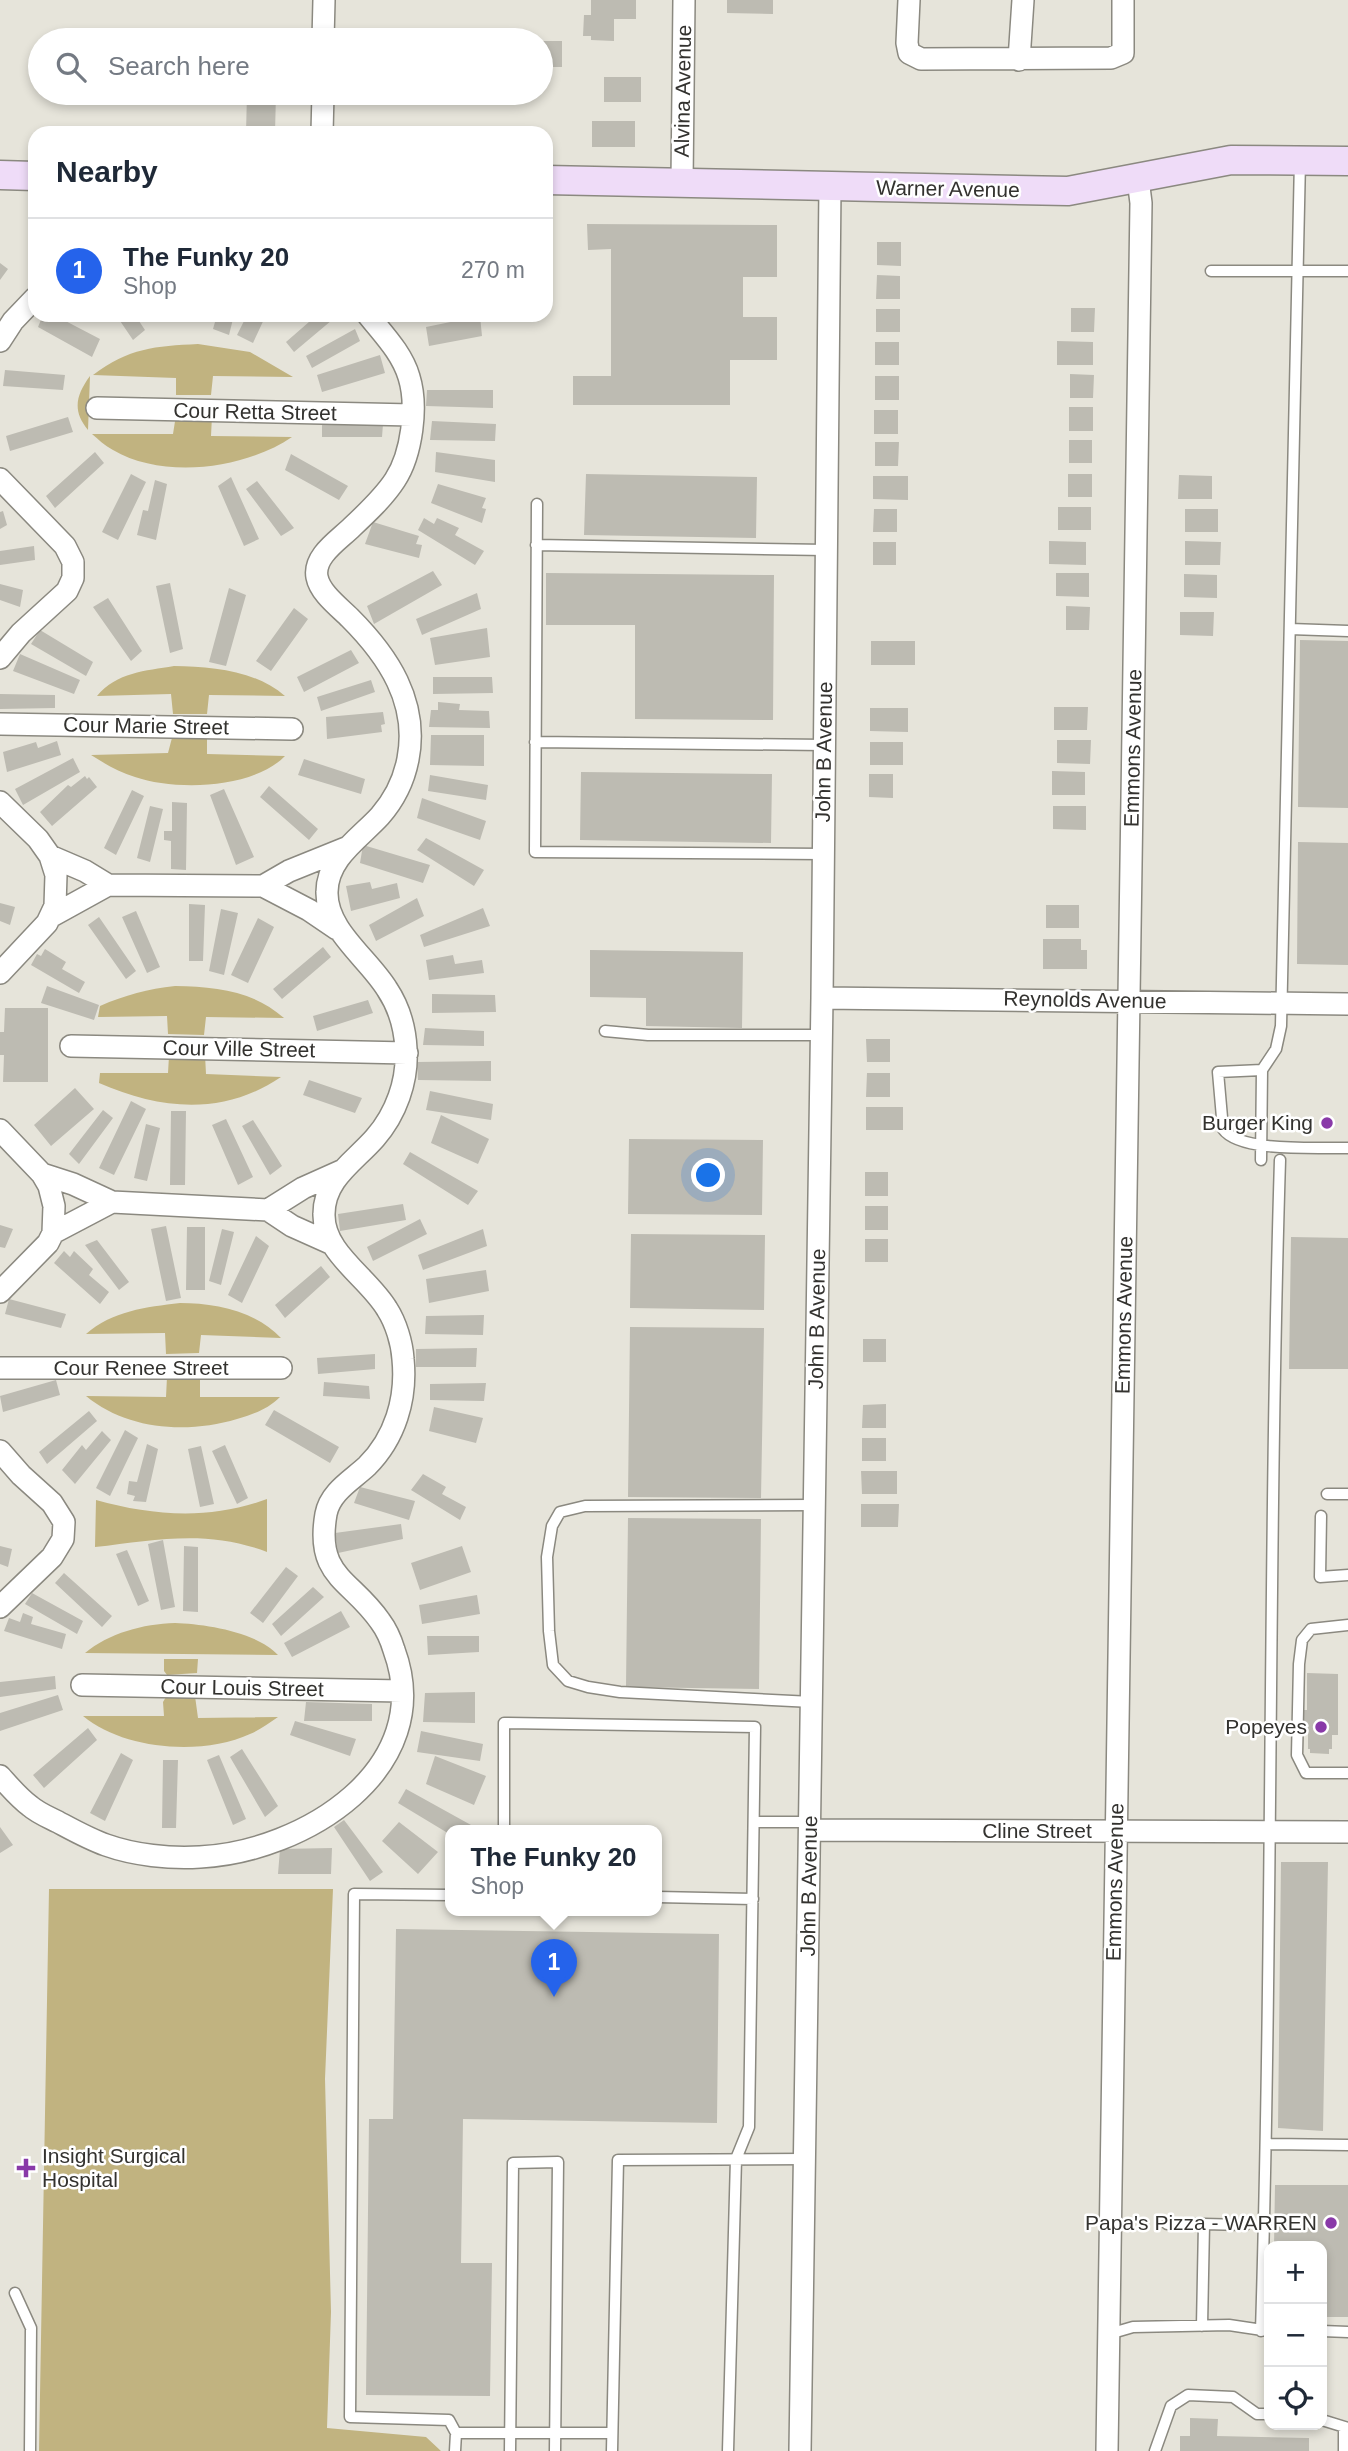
<!DOCTYPE html>
<html lang="en">
<head>
<meta charset="utf-8">
<style>
	body { margin:0; font-family:Helvetica,sans-serif; background:#f6f6f7; color:#1f2937 }
	.controls { position:absolute; right:21px; bottom:21px; display:grid; overflow:hidden; border-radius:14px; box-shadow:0 4px 10px #0003 }
	.controls button { width:63px; height:63px; display:grid; place-items:center; padding:0; border:0; border-bottom:2px solid #e0e1e3; background:#fff; color:#1f2937; font:35px sans-serif }
	.you { position:absolute; left:709px; top:1176px; width:24px; height:24px; margin:-18px; border:5px solid #fff; border-radius:50%; background:#1a73e8; box-shadow:0 0 0 10px #1a73e833 }
	.badge { display:grid; place-items:center; width:46px; height:46px; border-radius:50%; background:#2563eb; color:#fff; font-size:23px; font-weight:700 }
	.pin { position:absolute; translate:-50% -58px; filter:drop-shadow(0 2px 4px #0008) }
	.pin::after { content:''; position:absolute; top:37px; width:24px; height:21px; background:inherit; clip-path:polygon(0 0,100% 0,50% 100%) }
	.popup { position:absolute; left:445px; top:1825px; width:217px; height:91px; box-sizing:border-box; display:grid; place-content:center; border-radius:14px; background:#fff; filter:drop-shadow(0 2px 5px #0005); font-size:23px; white-space:nowrap; color:#747a83 }
	.popup b { font-size:26px; color:#1f2937 }
	.popup::after { content:''; position:absolute; left:50%; top:100%; margin-left:-14px; border:14px solid transparent; border-top-color:#fff }
	.list { margin:0; padding:0; list-style:none }
	h2 { display:flex; justify-content:space-between; align-items:center; height:91px; margin:0; padding:0 28px; font-size:30px }
	h2 small { font-size:23px; font-weight:400; color:#747a83 }
	.list li { display:grid; grid-template-columns:46px 1fr auto; gap:21px; align-items:center; box-sizing:border-box; height:105px; padding:0 28px; border-top:2px solid #e0e1e3 }
	.list b { display:block; font-size:26px; white-space:nowrap }
	.list p { margin:0; font-size:23px; white-space:nowrap; color:#747a83 }
	.list em { font-size:23px; font-style:normal; color:#747a83 }
	.icon { flex:none; width:38px; height:38px; fill:none; stroke:currentColor; stroke-width:2; stroke-linecap:round; stroke-linejoin:round }
	.map { position:relative; flex:none; width:1348px; height:2451px; overflow:hidden }
	.search { position:absolute; background:#fff; box-shadow:0 4px 10px #0003; left:28px; top:28px; width:525px; height:77px; display:flex; align-items:center; gap:18px; box-sizing:border-box; padding:0 24px; border-radius:38px; color:#747a83; font-size:26px }
	.panel { position:absolute; background:#fff; box-shadow:0 4px 10px #0003; left:28px; top:126px; width:525px; height:196px; border-radius:21px }
	.map>svg:first-child { display:block }
</style>
</head>
<body>
<div class="map">
<svg width="1348" height="2451" viewBox="0 0 1348 2451">
	<rect width="100%" height="100%" fill="#e6e4da"/>
	<path fill="#c1b380" d="M198,344L250,352L293,377L213,376L211,395H176V378L93,375C129,348 155,346 198,344Z
		M90,376L88,430C72,411 76,395 90,376Z
		M176,415L212,416L211,436L292,437C245,469 164,480 113,450C105,446 98,439 92,434H173Z
		M174,666C212,667 255,670 285,696L209,695L207,714H173L171,694L97,696C117,672 145,671 174,666Z
		M173,734L207,735V754L285,756C253,789 176,791 135,777C119,772 105,764 91,755L168,753Z
		M175,986C216,987 252,990 284,1018L206,1017L204,1035L168,1034L167,1016L98,1017L100,1006C125,995 148,989 175,986Z
		M205,1055L206,1074L281,1077C223,1116 161,1110 99,1083L100,1073H168L169,1056Z
		M180,1303C215,1303 256,1311 281,1338L201,1335L199,1353L166,1354L165,1333L86,1334C112,1311 146,1307 180,1303Z
		M167,1377H200V1397H280C268,1409 254,1414 237,1419C187,1434 127,1430 86,1396L166,1397Z
		M267,1499V1552C207,1529 156,1540 95,1547L96,1500C153,1516 211,1520 267,1499Z
		M175,1623C205,1624 257,1632 278,1655L85,1653C109,1633 143,1624 175,1623Z
		M164,1659H198L197,1673L167,1675L164,1671Z
		M195,1696L198,1718L278,1717C269,1723 260,1730 250,1734C202,1756 124,1750 83,1716H164L163,1702L166,1697Z
		M49,1889H333L325,2079L331,2312L327,2428L426,2437L441,2451H39Z"/>
	<path fill="#bdbbb2" d="M591,0H636V19H614V41L591,40V36H583L584,15H591Z
		M727,0H773V14L727,13Z
		M541,41H562V67H541Z
		M604,77H641V102H604Z
		M247,93H276L275,133H246Z
		M592,121H635V147H592Z
		M587,224L777,225V277H743V317H777V360H730V405H573V376H611V249L588,250Z
		M877,242H901V266L877,265Z
		M0,263L8,269L0,280Z
		M877,275L900,276V299H876Z
		M1071,308H1095L1094,332H1071Z
		M876,309H900V332H876Z
		M43,315H54L100,339L92,357L38,327Z
		M116,315H135L145,330L133,340Z
		M170,315H185L186,319L172,321Z
		M195,315H207V322L195,321Z
		M217,315H234L229,335L213,329Z
		M247,315H266L253,343L237,335Z
		M317,315H338L294,352L286,342Z
		M480,316L482,336L429,346L426,327Z
		M355,329L360,341L312,368L306,356Z
		M1057,341L1093,342V365H1057Z
		M875,342H899V365H875Z
		M380,355L385,373L322,392L317,375Z
		M5,370L65,375L63,390L3,386Z
		M1070,374L1094,375L1093,398H1070Z
		M875,376H899V400H875Z
		M427,390H493V408L426,406Z
		M1069,407H1093V431H1069Z
		M874,410H898V434H874Z
		M68,417L73,432L10,451L6,436Z
		M432,421L496,424L495,441L430,440Z
		M322,422L383,424L382,437H322Z
		M1069,440H1092V463H1069Z
		M875,442H899L898,466H875Z
		M95,452L104,463L55,508L46,496Z
		M436,452L495,460V482L435,472Z
		M291,454L348,486L339,500L285,470Z
		M131,474L146,482L118,540L102,532Z
		M586,474L757,477L756,538L584,535Z
		M1068,474H1092V497H1068Z
		M1179,475L1212,476V499H1178Z
		M873,476H908V500L873,499Z
		M231,477L259,539L244,546L218,486Z
		M155,480L167,484L156,540L137,535L143,510L148,511Z
		M257,481L294,528L281,536L246,489Z
		M438,484L486,498L482,508L486,509L482,523L431,503Z
		M1058,507H1091V530H1058Z
		M874,509H897V532H873Z
		M1185,509H1218V532H1185Z
		M3,511L7,525L0,529V512Z
		M424,518L434,524L437,518L459,528L455,535L484,551L475,565L418,530Z
		M373,522L419,536L416,544L422,545L419,558L365,544Z
		M1049,541L1086,542V565L1049,564Z
		M1185,541L1221,542L1220,565H1185Z
		M873,542H896V565H873Z
		M34,546L35,560L0,565V551Z
		M433,571L442,585L374,624L367,606Z
		M546,573L774,575L773,720L635,719V625H546Z
		M1056,573H1089V597L1056,596Z
		M1184,574L1217,575V598L1184,597Z
		M170,583L183,649L170,653L156,586Z
		M0,584L23,590L20,607L0,600Z
		M229,588L246,595L226,666L209,662Z
		M477,593L481,609L422,635L416,619Z
		M108,598L142,651L131,661L93,607Z
		M1066,606L1090,607L1089,630H1066Z
		M294,608L308,619L271,671L256,661Z
		M1180,612H1214L1213,636L1180,635Z
		M487,628L490,657L435,665L430,638Z
		M40,630L93,662L86,676L31,644Z
		M1300,640L1348,641V808L1298,807Z
		M871,641H915V665H871Z
		M351,650L359,663L304,692L297,677Z
		M20,654L80,680L74,694L13,671Z
		M433,677H492L493,693L433,694Z
		M371,680L375,692L321,711L317,697Z
		M0,694L55,695V708L0,709Z
		M438,702L460,704L459,710L489,711L490,728L429,727L431,710H438Z
		M1054,707H1088L1087,730H1054Z
		M870,708H908V732L870,731Z
		M383,712L385,724L381,725L382,732L327,739L326,717Z
		M431,735H484V766L430,765Z
		M1057,740H1091L1090,764L1057,763Z
		M57,741L61,755L7,772L3,752L36,742L38,748Z
		M870,742H903V765H870Z
		M73,758L80,772L23,805L15,789Z
		M304,759L365,779L361,794L298,775Z
		M1052,771L1085,772V795H1052Z
		M581,772L772,774L771,843L580,840Z
		M869,774H893V798L869,797Z
		M430,775L488,785L486,800L428,791Z
		M85,776L87,779L89,777L97,787L52,826L40,812L68,785L71,787Z
		M269,786L318,829L309,840L260,797Z
		M224,789L254,857L236,865L210,795Z
		M132,790L144,796L116,855L104,848Z
		M422,798L486,821L480,840L417,818Z
		M172,802L187,803L186,870L171,869V841L164,840V831H172Z
		M150,806L163,809L150,862L137,858Z
		M1053,806H1086V830L1053,829Z
		M426,838L484,870L474,886L417,850Z
		M1298,842L1348,843V965L1297,964Z
		M363,845L430,865L423,883L360,863Z
		M370,882L372,889L397,883L400,898L351,911L346,886Z
		M417,898L424,916L376,941L369,925Z
		M0,903L15,907L10,925L0,921Z
		M189,904L205,905L203,961H189Z
		M1046,905H1079V928H1046Z
		M483,908L490,926L424,947L420,935Z
		M221,909L238,913L224,975L209,971Z
		M136,911L160,967L147,973L122,917Z
		M99,917L136,971L126,979L88,925Z
		M258,918L274,927L248,983L231,975Z
		M1043,939H1081V950H1087V969H1043Z
		M323,947L331,957L282,999L273,989Z
		M45,949L66,962L62,969L85,982L79,993L31,965L37,954L41,956Z
		M590,950L743,952L742,1028L646,1026V998L590,997Z
		M453,955L455,964L482,960L484,973L429,980L426,960Z
		M47,986L99,1005L94,1020L41,1003Z
		M432,994L495,995L496,1012L432,1013Z
		M368,1000L373,1013L317,1031L313,1016Z
		M5,1008H48V1082H3L4,1055H0V1032H4Z
		M425,1028L484,1031V1046L423,1045Z
		M866,1039H890V1062H867Z
		M491,1061V1081L418,1080L417,1062Z
		M867,1073H890V1097H866Z
		M309,1080L362,1098L355,1113L303,1095Z
		M75,1088L94,1109L51,1146L34,1125Z
		M430,1091L493,1104L491,1120L426,1110Z
		M131,1101L146,1109L114,1175L99,1168Z
		M866,1107H903V1130H866Z
		M103,1110L113,1118L79,1164L69,1154Z
		M171,1111H186L185,1185H170Z
		M441,1115L489,1139L478,1164L431,1143Z
		M226,1119L253,1177L238,1185L212,1125Z
		M253,1120L282,1166L270,1175L242,1126Z
		M146,1124L160,1128L147,1181L134,1178Z
		M629,1139L763,1140L762,1215L628,1214Z
		M410,1152L478,1191L468,1205L403,1164Z
		M865,1172H888V1196H865Z
		M403,1204L406,1220L340,1231L338,1214Z
		M865,1206H888V1230H865Z
		M420,1219L427,1234L373,1261L367,1247Z
		M0,1225L13,1229L5,1248L0,1247Z
		M166,1226L181,1298L166,1301L151,1229Z
		M187,1227H205V1290H186Z
		M222,1229L234,1232L221,1285L209,1281Z
		M483,1229L487,1246L423,1270L418,1255Z
		M631,1234L765,1235L764,1310L630,1308Z
		M256,1236L269,1246L242,1303L228,1295Z
		M1291,1237L1348,1238V1369H1289Z
		M865,1239H888V1262H865Z
		M97,1240L129,1282L119,1290L85,1245Z
		M64,1251L70,1257L74,1251L93,1269L89,1275L109,1292L100,1304L54,1263Z
		M321,1266L330,1277L285,1318L275,1305Z
		M486,1270L489,1291L429,1303L426,1279Z
		M9,1299L66,1314L61,1328L5,1314Z
		M484,1315L483,1335L425,1334L426,1316Z
		M630,1327L764,1328L761,1498L628,1497Z
		M863,1339H886V1362H863Z
		M477,1348L476,1367H416V1349Z
		M375,1354V1369L318,1374L317,1358Z
		M56,1380L60,1395L3,1412L0,1396Z
		M324,1382L369,1386L370,1399L323,1396Z
		M486,1383L484,1401L430,1400V1384Z
		M886,1404V1428H862L863,1405Z
		M434,1407L483,1418L476,1443L429,1431Z
		M274,1410L339,1447L330,1463L265,1425Z
		M89,1411L97,1421L47,1464L39,1452Z
		M125,1430L138,1438L110,1496L96,1488Z
		M102,1431L111,1440L75,1484L62,1470L82,1445L86,1450Z
		M862,1438H886V1461H862Z
		M147,1444L158,1449L146,1502L133,1501L135,1496L127,1494L129,1481L137,1482Z
		M225,1445L248,1498L237,1504L212,1451Z
		M201,1446L214,1504L200,1507L188,1449Z
		M861,1471H897V1494H862Z
		M423,1474L446,1487L442,1494L466,1507L460,1520L411,1490Z
		M360,1487L415,1501L409,1520L354,1503Z
		M861,1504H899L898,1527H861Z
		M628,1518L761,1519L759,1689L626,1687Z
		M401,1524L403,1539L338,1553L335,1533Z
		M163,1540L175,1607L161,1610L148,1544Z
		M0,1546L12,1549L8,1567L0,1564Z
		M184,1546L198,1547V1612L183,1611Z
		M462,1546L471,1572L420,1590L411,1563Z
		M127,1550L149,1601L138,1606L116,1554Z
		M286,1567L298,1576L263,1623L250,1613Z
		M64,1573L112,1616L102,1627L55,1583Z
		M313,1587L324,1597L281,1636L272,1624Z
		M32,1593L83,1621L77,1634L25,1604Z
		M477,1595L480,1614L422,1624L419,1605Z
		M341,1611L350,1627L292,1657L284,1643Z
		M23,1613L33,1617L31,1624L66,1634L62,1649L4,1631L9,1618L20,1622Z
		M427,1636H479V1652L428,1655Z
		M1307,1673L1338,1674V1735H1332V1749H1329V1754L1310,1753V1749H1308V1731H1304V1710H1307Z
		M55,1676L56,1689L0,1697V1682Z
		M475,1692V1723L423,1722L425,1693Z
		M58,1695L63,1710L0,1731V1713Z
		M306,1702L372,1704V1721H304Z
		M295,1721L356,1739L350,1756L290,1735Z
		M88,1728L97,1740L44,1788L33,1775Z
		M421,1731L483,1744L480,1761L417,1752Z
		M242,1749L278,1806L265,1817L230,1757Z
		M121,1753L133,1760L105,1821L90,1813Z
		M219,1755L246,1819L233,1825L207,1760Z
		M435,1756L486,1776L474,1805L426,1784Z
		M163,1760H178L176,1828H162Z
		M406,1789L471,1825L467,1831H451V1835L398,1803Z
		M344,1820L383,1872L370,1881L334,1827Z
		M399,1822L438,1852L418,1874L382,1841Z
		M0,1827L13,1845L0,1853Z
		M332,1848L331,1874H278L280,1849Z
		M1281,1862H1328L1323,2131L1278,2128Z
		M396,1929L719,1934L717,2123L463,2119L461,2263H492L490,2396L366,2395L369,2119H393Z
		M1275,2185H1348V2317H1322V2246H1274Z
		M1190,2418L1218,2419L1217,2436L1309,2438V2451H1180V2436H1190Z"/>
	<g fill="none" stroke-linecap="round" stroke-linejoin="round">
		<defs>
			<path id="lane" d="M1211,271H1348
				M537,504L535,852L823,854
				M536,545L826,550
				M1290,629L1348,631
				M535,742L824,745
				M605,1031L648,1035H822
				M1262,1070L1218,1072L1223,1129C1240,1153 1319,1147 1348,1148
				M1261,1160L1262,1070L1276,1049L1281,1026L1300,160
				M1327,1494H1348
				M1321,1516L1320,1577L1348,1575
				M1348,1625L1311,1629L1302,1640L1299,1664L1297,1755L1306,1773H1348
				M812,1702L620,1692L588,1687L568,1681L553,1665L549,1631L547,1557L552,1526L560,1512L585,1506L814,1505
				M754,1822H810
				M504,1831V1723L755,1727L749,2127L736,2159L728,2451
				M451,1895L354,1894L350,2417L449,2420L456,2433L455,2451
				M657,1897L753,1899
				M1266,2144L1348,2145
				M1167,2224H1204L1202,2326
				M1204,2224L1245,2225
				M15,2293L31,2328L30,2451
				M1261,2331C1273,1941 1268,1550 1280,1160
				M1322,2331L1348,2332
				M1109,2334L1133,2327L1229,2325L1269,2331
				M1322,2420L1348,2428
				M456,2433H612
				M510,2451L513,2163L558,2162L555,2451
				M612,2451L618,2160L805,2159
				M1155,2451L1171,2406L1188,2395L1233,2397L1257,2414H1269
				M1344,2451V2428"/>
			<path id="street" d="M909,0L907,43L909,53L921,59L1111,58L1123,53V0
				M323,40L324,0
				M1019,60L1023,0
				M322,133L323,93
				M682,182L684,0
				M0,341L13,321L35,298
				M97,408L412,415
				M0,479L65,546L73,562V578L67,591L21,633L0,658
				M0,724L292,729
				M0,802L38,839L50,856L56,875L55,906L47,923L0,973
				M50,856L85,871L108,885
				M263,886L309,910L337,929
				M50,917L108,885L263,886L289,871L346,848
				M822,998L1348,1004
				M71,1046L407,1053
				M0,1130L42,1174L49,1186L54,1206L53,1233L48,1243L0,1292
				M42,1174L73,1184L112,1202L268,1210L303,1188L341,1171
				M268,1210L292,1226L330,1243
				M53,1233L112,1202
				M0,1368H281
				M0,1451L21,1475L52,1503L64,1522L63,1539L52,1557L0,1607
				M82,1685L402,1691
				M0,1776C9,1786 19,1798 30,1806C38,1813 48,1817 58,1822C73,1830 89,1839 106,1845C134,1855 170,1859 200,1857C303,1852 438,1769 394,1650C391,1640 386,1629 380,1621C351,1579 315,1577 326,1514C330,1492 352,1480 367,1466C395,1438 407,1399 403,1359C402,1343 396,1323 387,1309C368,1277 323,1253 324,1214C324,1179 354,1162 375,1138C396,1114 408,1081 406,1049C405,1028 399,1007 387,989C368,958 326,930 327,892C327,858 360,838 380,816C394,800 404,780 408,759C419,702 388,656 350,618C339,607 320,593 317,577C313,556 339,540 352,527C367,513 384,497 395,480C412,454 418,406 409,377C402,353 383,334 368,315
				M810,1830L1348,1832
				M800,2451L822,998L830,186
				M1107,2451L1141,203L1138,179"/>
			<path id="secondary" d="M0,175L35,176
				M546,180L1068,191L1231,160L1348,161"/>
		</defs>
		<use href="#lane" stroke="#8b8980" stroke-width="13"/>
		<use href="#street" stroke="#8b8980" stroke-width="24"/>
		<use href="#secondary" stroke="#8b8980" stroke-width="31"/>
		<use href="#lane" stroke="#fff" stroke-width="10"/>
		<use href="#street" stroke="#fff" stroke-width="21"/>
		<use href="#secondary" stroke="#efdcf8" stroke-width="28"/>
	</g>
	<g fill="#8939a8" stroke="#fff" stroke-width="2.5">
		<circle cx="1327" cy="1123" r="7"/>
		<circle cx="1321" cy="1727" r="7"/>
		<path d="M22.5 2157.5h7v7h7v7h-7v7h-7v-7h-7v-7h7z"/>
		<circle cx="1331" cy="2223" r="7"/>
	</g>
	<g text-anchor="middle" stroke-width="5" stroke-linejoin="round" paint-order="stroke">
		<g font-size="21" fill="#33322f" stroke="#fff">
			<text transform="translate(683 91) rotate(-89)" y="7">Alvina Avenue</text>
			<text transform="translate(948 189) rotate(1)" y="7">Warner Avenue</text>
			<text transform="translate(255 412) rotate(1)" y="7">Cour Retta Street</text>
			<text transform="translate(146 726) rotate(1)" y="7">Cour Marie Street</text>
			<text transform="translate(1133 748) rotate(-89)" y="7">Emmons Avenue</text>
			<text transform="translate(824 752) rotate(-89)" y="7">John B Avenue</text>
			<text transform="translate(1085 1000) rotate(1)" y="7">Reynolds Avenue</text>
			<text transform="translate(239 1049) rotate(1)" y="7">Cour Ville Street</text>
			<text transform="translate(1124 1315) rotate(-89)" y="7">Emmons Avenue</text>
			<text transform="translate(817 1319) rotate(-89)" y="7">John B Avenue</text>
			<text x="141" y="1375">Cour Renee Street</text>
			<text transform="translate(242 1688) rotate(1)" y="7">Cour Louis Street</text>
			<text x="1037" y="1838">Cline Street</text>
			<text transform="translate(1115 1882) rotate(-89)" y="7">Emmons Avenue</text>
			<text transform="translate(809 1886) rotate(-89)" y="7">John B Avenue</text>
		</g>
		<g font-size="21" fill="#33322f" stroke="#fff" text-anchor="end">
			<text x="1313" y="1130">Burger King</text>
			<text x="1307" y="1734">Popeyes</text>
			<text x="42" y="2163" text-anchor="start">Insight Surgical<tspan x="42" dy="24">Hospital</tspan></text>
			<text x="1317" y="2230">Papa's Pizza - WARREN</text>
		</g>
	</g>
</svg>
<div class="controls">
<button>+</button>
<button>−</button>
<button><svg class="icon" aria-label="locate" viewBox="0 0 24 24"><circle cx="12" cy="12" r="6"/><path d="M12 2v4M12 18v4M2 12h4M18 12h4"/></svg></button>
</div>
<div class="you"></div>
<div class="pin badge" style="left:554px;top:1997px">1</div>
<div class="popup"><b>The Funky 20</b>Shop</div>
<div class="search"><svg class="icon" aria-label="search" viewBox="0 0 24 24"><circle cx="10" cy="10" r="6"/><path d="M15 15l6 6"/></svg>Search here</div>
<section class="panel">
<h2>Nearby<small></small></h2>
<ul class="list">
<li><span class="badge">1</span><div><b>The Funky 20</b><p>Shop</p></div><em>270 m</em></li>
</ul>
</section>
</div>
</body>
</html>
